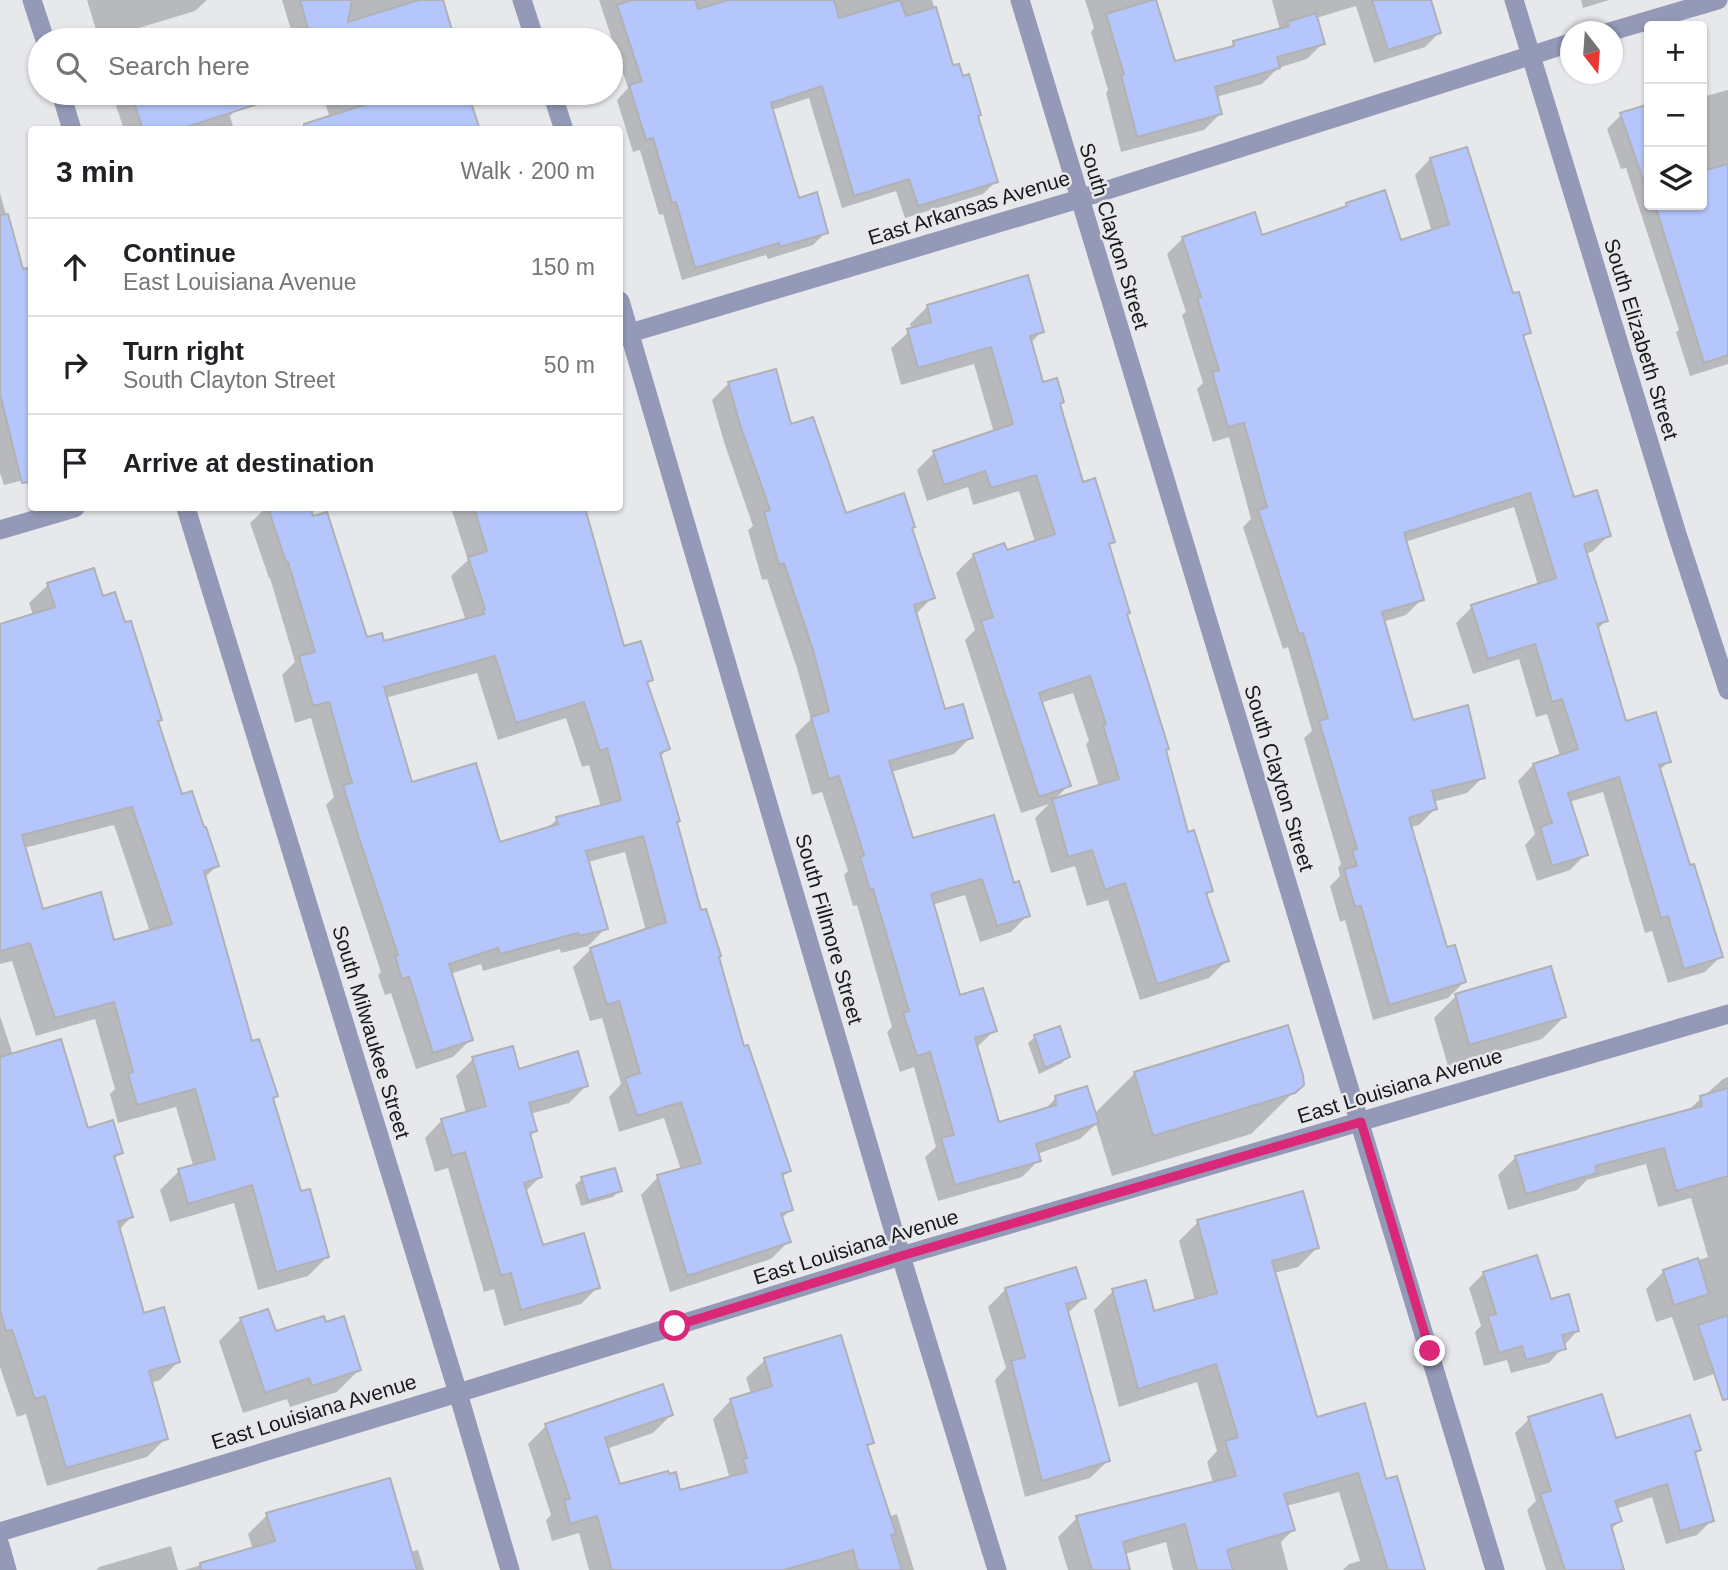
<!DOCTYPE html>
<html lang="en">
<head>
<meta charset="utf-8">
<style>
	body { margin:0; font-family:Arial,sans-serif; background:#f2f2f2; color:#202124 }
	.controls { position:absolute; right:21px; top:21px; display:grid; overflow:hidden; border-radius:7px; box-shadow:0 2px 5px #0004 }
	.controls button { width:63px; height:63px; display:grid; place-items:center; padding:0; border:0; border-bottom:2px solid #e0e0e0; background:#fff; color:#202124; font:35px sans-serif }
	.compass { position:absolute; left:1560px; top:21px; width:63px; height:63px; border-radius:50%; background:#fff; box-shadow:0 2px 5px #0004; rotate:163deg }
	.stop { position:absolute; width:21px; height:21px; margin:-16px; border:5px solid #db2777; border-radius:50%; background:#fff }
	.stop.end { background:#db2777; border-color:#fff; box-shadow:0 2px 7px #0008 }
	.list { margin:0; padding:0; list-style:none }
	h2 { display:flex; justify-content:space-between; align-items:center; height:91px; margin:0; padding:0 28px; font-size:30px }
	h2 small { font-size:23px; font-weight:400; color:#757577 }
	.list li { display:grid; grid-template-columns:46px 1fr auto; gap:21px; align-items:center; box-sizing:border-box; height:98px; padding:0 28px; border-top:2px solid #e0e0e0 }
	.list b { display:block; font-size:26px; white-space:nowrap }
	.list p { margin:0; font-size:23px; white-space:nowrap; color:#757577 }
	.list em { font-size:23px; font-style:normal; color:#757577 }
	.icon { flex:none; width:38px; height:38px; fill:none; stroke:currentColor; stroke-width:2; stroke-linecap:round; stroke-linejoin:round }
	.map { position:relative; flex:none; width:1728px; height:1570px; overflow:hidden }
	.search { position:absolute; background:#fff; box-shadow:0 2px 5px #0004; left:28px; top:28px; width:595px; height:77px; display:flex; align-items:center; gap:18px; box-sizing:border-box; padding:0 24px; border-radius:38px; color:#757577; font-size:26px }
	.panel { position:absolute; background:#fff; box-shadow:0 2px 5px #0004; left:28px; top:126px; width:595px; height:385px; border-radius:7px }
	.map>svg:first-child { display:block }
</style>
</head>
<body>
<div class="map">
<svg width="1728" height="1570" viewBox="0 0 1728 1570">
	<rect width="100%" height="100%" fill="#e6e8eb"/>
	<path fill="#0003" fill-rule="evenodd" d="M87,0H207L195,11L99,40Z
		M282,0H441L453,40H294Z
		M599,0H932L952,67L977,117L996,181L983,194L905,218L896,191L842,208L809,98L772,110L798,200L826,232L813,245L768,259L766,255L682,280L663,214L659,215L640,150L633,152L617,100L628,88Z
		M1085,0H1153L1174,63L1228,49L1234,43L1280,30L1272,0H1429L1439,33L1425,47L1374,63L1356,6L1316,18L1323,43L1307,59L1278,68L1262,84L1216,97L1220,114L1204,130L1121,152L1106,93L1108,90L1091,32L1094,28Z
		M1581,0H1609L1583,8Z
		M1728,90V364L1690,376L1676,332L1679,330L1626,168L1621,169L1607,129L1621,115L1649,106V205H1702V97Z
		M120,93H232L237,109L230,116L234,130H124L114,99Z
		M305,93H466L478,130H334L324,100L308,104Z
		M1430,159L1512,295L1529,332L1522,339L1573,499L1609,535L1593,551L1586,554L1606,620L1597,630L1625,723L1669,761L1659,771L1688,868L1721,956L1705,972L1668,983L1652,931L1645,933L1603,792L1569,802L1586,854L1570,870L1537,881L1525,845L1535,834L1518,781L1533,765L1560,756L1547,714L1536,717L1519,659L1473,674L1456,623L1472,607L1538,585L1514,507L1405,542L1422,599L1406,615L1383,622L1412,722L1483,777L1467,793L1433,802L1435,809L1419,825L1410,827L1446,949L1464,982L1448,998L1373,1020L1345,920L1340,922L1330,886L1340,876L1338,868L1341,864L1304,738L1312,731L1288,647L1283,649L1243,527L1251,519L1229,437L1213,442L1197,389L1203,383L1182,315L1186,312L1167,254L1183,238L1261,237L1341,210L1347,204L1400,242L1432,232L1415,175Z
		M0,193L22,271L32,478L4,485L0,473Z
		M928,306L1042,331L1030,344L1041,384L1062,402L1058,406L1082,485L1113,541L1108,546L1126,615L1187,834L1211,890L1206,896L1227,960L1209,978L1140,1000L1108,900L1087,906L1075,866L1051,873L1035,818L1049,804L1021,813L965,640L975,630L956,573L974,555L1006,552L1035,542L1019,491L973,505L968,487L927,501L917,470L934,453L994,433L974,364L901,385L891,348L912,329L910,324ZM1073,693L1089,741L1086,744L1099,787L1054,800L1068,786L1040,703Z
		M729,383L790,426L845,515L911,529L933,597L916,614L943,712L971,737L954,754L891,772L912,840L1012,885L1028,915L1011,932L980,942L965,895L932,905L959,997L995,1030L976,1048L998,1124L1043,1111L1056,1098L1094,1114L1135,1073L1302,1084L1251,1134L1112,1176L1096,1124L1080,1139L1037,1154L1039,1160L1022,1177L938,1201L925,1157L936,1147L914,1067L900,1072L887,1032L892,1027L857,905L853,906L844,875L848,871L822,792L812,795L795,735L811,719L797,668L767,579L762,580L748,530L753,526L724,442L712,400Z
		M266,508H309L366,639L383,644L466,621L451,576L468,560L451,508H583L623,649L651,680L646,685L668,749L659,757L700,913L717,958L743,1049L789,1171L781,1178L791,1209L781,1219L789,1241L771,1259L670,1292L641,1195L658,1177L681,1170L664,1118L619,1132L609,1097L621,1084L602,1018L590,1021L573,967L591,949L646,931L625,852L588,862L606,928L588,946L561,953L560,949L483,971L481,964L450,974L471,1039L453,1057L416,1069L391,993L385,995L378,975L381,972L326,805L334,797L311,718L295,723L282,675L295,662L270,578H269L250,523ZM477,673L498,740L566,718L582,767L589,765L601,807L557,819L547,829L498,844L411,784L385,698Z
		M48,585L102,598L160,719L157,722L181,796L217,866L204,878L251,1043L276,1095L272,1100L300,1193L327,1257L308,1276L258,1290L234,1203L170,1222L160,1190L179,1171L193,1165L176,1107L118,1123L110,1094L115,1089L95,1019L36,1036L12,961L0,964V625L33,615L29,603ZM114,825L150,932L113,942L42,911L24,848Z
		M1456,996L1564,1017L1542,1039L1448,1066L1434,1018Z
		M0,1016L13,1055L87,1130L121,1152L113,1160L131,1217L119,1230L143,1315L178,1362L160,1380L150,1383L166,1438L147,1457L47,1486L26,1414L17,1417L0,1367Z
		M1035,1037L1068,1056L1062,1063L1039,1074L1028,1043Z
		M473,1059L586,1086L569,1103L530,1114L535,1131L529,1137L540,1177L525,1192L541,1247L598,1287L581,1304L504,1326L494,1289L484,1292L448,1168L435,1172L425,1138L442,1120L466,1113L456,1076Z
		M1728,1077V1369L1694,1381L1672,1317L1656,1322L1646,1289L1664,1271L1708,1257L1691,1198L1658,1207L1646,1164L1587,1180L1577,1190L1508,1210L1498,1175L1516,1157L1686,1112L1723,1079Z
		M582,1179L620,1190L613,1197L581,1206L575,1185Z
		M1198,1222L1317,1248L1298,1267L1274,1273L1316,1419L1385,1481L1423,1570H1343L1349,1564L1360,1561L1339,1492L1286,1506L1293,1530L1281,1542L1288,1570H1173L1166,1542L1125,1554L1129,1570H1068L1058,1537L1077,1518L1213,1483L1207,1462L1217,1451L1197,1382L1119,1407L1094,1310L1113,1291L1153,1313L1195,1301L1179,1241Z
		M1484,1273L1550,1301L1577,1331L1549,1363L1511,1373L1507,1360L1484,1366L1475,1332L1481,1326L1469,1288Z
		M1006,1289L1084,1298L1067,1314L1108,1461L1090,1478L1025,1497L995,1380L1006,1368L988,1307Z
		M241,1319L275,1334L359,1370L337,1392L290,1407L287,1399L243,1413L219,1341Z
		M765,1360L872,1443L866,1448L888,1517L897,1514L914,1570H589L579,1533L552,1541L546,1520L551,1515L528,1444L546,1426L671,1415L653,1433L606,1449L618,1487L679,1492L726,1479L729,1476L713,1419L731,1400L751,1394L746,1378Z
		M1529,1419L1615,1440L1699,1450L1694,1455L1712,1520L1697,1535L1666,1544L1652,1497L1616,1509L1620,1521L1610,1530L1623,1570H1546L1527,1510L1536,1501L1515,1433Z
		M267,1515L410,1552L418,1550L424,1570H184L253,1550L248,1534Z
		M171,1546L178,1570H96L99,1567Z"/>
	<path fill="#b5c6fc" stroke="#b0b1b4" stroke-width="2" fill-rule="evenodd" d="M300,0H352L348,22L419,0H443L455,40H311Z
		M632,0H695L698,9L728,0H834L839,18L900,0L906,16L936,7L953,65L959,64L963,76L969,74L981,115L978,116L998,182L918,206L909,179L854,196L822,86L771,103L799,198L817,192L828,233L780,247L779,243L695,268L676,202L672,203L653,138L646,140L629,85L642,81L617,5Z
		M1152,0H1156L1175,61L1234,46L1233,41L1289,26L1287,22L1316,13L1325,44L1277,57L1280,68L1215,87L1222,114L1137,137L1121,75L1124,74L1106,14Z
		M1372,0H1431L1441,33L1388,50Z
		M131,93H275L276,98L177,130H143Z
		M370,93H468L480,130H304V124L373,102Z
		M1649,104V185H1645L1620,113Z
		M1467,147L1513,293L1519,292L1531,333L1523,335L1574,497L1597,490L1611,536L1584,544L1608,621L1597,624L1626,721L1656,712L1671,762L1659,765L1690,865L1694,864L1723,957L1684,969L1668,916L1661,918L1619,777L1568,793L1588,855L1552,866L1540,827L1552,823L1533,764L1578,749L1562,699L1552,702L1535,644L1488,659L1471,605L1556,578L1530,493L1404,533L1424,600L1382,612L1413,720L1468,705L1485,778L1432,791L1437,809L1409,818L1447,947L1455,945L1466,982L1389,1005L1361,906L1355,907L1344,869L1357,866L1352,850L1357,849L1319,721L1328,718L1303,633L1299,634L1258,510L1267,507L1244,423L1228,427L1212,372L1219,370L1197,298L1201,297L1182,237L1255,212L1262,235L1347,206L1346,203L1385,190L1401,240L1449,224L1430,158Z
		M1728,164V355L1704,363L1655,205H1702V171Z
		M8,214L23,269L32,267V482L22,483L0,394V215Z
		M1028,275L1044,332L1030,336L1043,382L1057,378L1064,402L1060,404L1083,482L1095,478L1115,542L1109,544L1130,613L1127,614L1169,749L1166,750L1188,832L1194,830L1213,891L1206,893L1229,961L1157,984L1125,883L1105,890L1092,850L1068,857L1052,799L1119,779L1103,725L1106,724L1090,676L1039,693L1071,786L1039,797L981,621L993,617L973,554L1004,543L1007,550L1055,534L1036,475L991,488L985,471L944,485L933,451L1013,424L991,347L918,368L907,329L931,322L927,305Z
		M776,369L791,424L813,417L846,513L904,493L915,527L912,528L935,598L914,605L945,709L963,704L973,738L889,761L913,838L994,815L1014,883L1019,881L1030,916L997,926L982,879L931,894L960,995L983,988L997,1031L975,1038L999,1122L1056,1105L1055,1096L1087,1086L1099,1123L1036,1144L1041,1161L955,1185L941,1138L954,1135L930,1052L917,1056L903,1013L909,1011L873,889L870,890L860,857L864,855L839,776L829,779L811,717L829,711L813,650L784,563L779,565L764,512L770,510L740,425L728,382Z
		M268,508H311L313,516L327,512L367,637L382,633L384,641L484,614L483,610L485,609L468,557L487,551L474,508H585L624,646L641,641L653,680L647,682L670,749L660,753L680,821L677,822L701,910L706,909L721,956L719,957L744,1046L748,1045L791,1171L782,1174L793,1210L781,1214L791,1242L687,1276L657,1175L701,1163L681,1102L637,1116L625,1078L640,1073L619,1001L607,1005L590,948L666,922L643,836L586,851L608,929L579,936L578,933L500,954L498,948L449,964L473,1040L433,1053L409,977L402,979L395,956L398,955L359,838L343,785L352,783L329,702L313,706L299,656L315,652L288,562H286ZM495,656L516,723L584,702L600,751L607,748L621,800L556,817L558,824L500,842L476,763L412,782L384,687Z
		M94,568L103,596L115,592L125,622L131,621L162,720L158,721L182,794L192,791L204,827H206L219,866L204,871L252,1041L259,1039L278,1096L273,1098L301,1191L310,1189L329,1257L276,1272L252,1185L188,1204L178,1169L215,1159L195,1089L137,1105L128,1074L133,1072L114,1002L55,1018L30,943L0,951V624L55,607L47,583ZM132,807L172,924L114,940L101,892L43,909L22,835Z
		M1551,966L1566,1017L1469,1045L1455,994Z
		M1288,1025L1303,1075L1304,1085L1295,1093L1153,1136L1134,1072Z
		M1060,1026L1070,1057L1045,1068L1034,1035Z
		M61,1039L88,1128L113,1120L123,1153L114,1156L133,1217L118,1222L144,1313L164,1307L180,1362L149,1371L168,1439L66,1468L45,1396L35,1399L12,1330L6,1331L0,1310V1057Z
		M513,1046L519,1069L578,1051L588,1086L529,1103L537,1131L530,1133L542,1177L524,1183L543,1245L584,1233L600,1288L521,1310L511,1273L501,1276L465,1152L452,1156L441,1119L486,1106L472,1057Z
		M1728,1088V1176L1676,1191L1664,1148L1595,1166L1597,1173L1526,1194L1515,1156L1702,1106L1700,1096Z
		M615,1168L622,1191L588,1201L581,1177Z
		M1303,1191L1319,1248L1272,1261L1317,1417L1365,1403L1386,1479L1397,1476L1425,1570H1388L1358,1473L1284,1494L1295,1530L1227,1550L1233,1570H1197L1185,1524L1123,1542L1130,1570H1092L1076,1516L1236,1476L1225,1441L1238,1437L1216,1364L1138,1389L1112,1289L1146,1280L1154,1311L1217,1293L1197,1220Z
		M1537,1255L1551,1299L1569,1294L1579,1331L1562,1335L1566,1349L1526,1360L1522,1346L1499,1353L1488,1316L1496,1314L1483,1272Z
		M1698,1258L1709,1294L1674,1305L1663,1270Z
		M1076,1267L1086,1298L1066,1304L1110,1461L1042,1481L1011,1361L1025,1357L1005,1288Z
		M268,1309L276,1331L324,1316L326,1322L344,1316L361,1370L312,1386L309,1378L265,1393L240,1318Z
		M1728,1315V1399L1723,1400L1698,1325Z
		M841,1335L874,1443L867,1445L896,1534L891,1535L902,1570H858L853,1550L784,1570H612L597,1516L570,1524L564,1500L570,1499L545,1424L663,1384L673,1415L605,1438L620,1484L668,1471L669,1474L676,1472L680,1490L747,1472L743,1459L747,1458L730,1399L772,1386L764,1358Z
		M1602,1394L1616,1438L1690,1415L1701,1450L1695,1452L1714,1521L1680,1531L1667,1484L1615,1501L1622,1521L1611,1525L1624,1570H1565L1540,1494L1551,1491L1528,1417Z
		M390,1478L417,1570H201L200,1563L275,1541L266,1513Z"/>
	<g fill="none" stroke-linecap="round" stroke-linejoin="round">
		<path stroke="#9399b6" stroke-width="19" d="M32,0L45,40
			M522,0L535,40
			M1020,0L1495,1570
			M1514,0L1677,534L1728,690
			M1609,32L1718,0
			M61,93L72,130
			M552,93L564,130
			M620,301L901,1256L997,1570
			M620,336L1079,199L1570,43
			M186,508L458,1393L510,1570
			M0,530L75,508
			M0,1545L7,1570"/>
		<path stroke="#9399b6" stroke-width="19" d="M0,1532L458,1393L901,1256L1728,1014"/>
	</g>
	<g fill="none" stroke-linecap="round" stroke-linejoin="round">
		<path stroke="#db2777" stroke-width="9" d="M675,1326L901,1256L1361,1122L1430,1351"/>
	</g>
	<g text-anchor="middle" stroke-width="5" stroke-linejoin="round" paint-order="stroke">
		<g font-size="21" fill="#19191a" stroke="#e6e8eb">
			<text transform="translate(969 208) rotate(-17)" y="7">East Arkansas Avenue</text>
			<text transform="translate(1114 236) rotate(73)" y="7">South Clayton Street</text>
			<text transform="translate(1641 339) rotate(73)" y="7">South Elizabeth Street</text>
			<text transform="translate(1279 778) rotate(73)" y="7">South Clayton Street</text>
			<text transform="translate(829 929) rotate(74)" y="7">South Fillmore Street</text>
			<text transform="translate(371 1032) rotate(73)" y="7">South Milwaukee Street</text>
			<text transform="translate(1400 1086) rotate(-17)" y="7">East Louisiana Avenue</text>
			<text transform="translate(856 1247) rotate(-17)" y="7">East Louisiana Avenue</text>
			<text transform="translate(314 1412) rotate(-17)" y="7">East Louisiana Avenue</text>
		</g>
	</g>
</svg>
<div class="controls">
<button>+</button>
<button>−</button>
<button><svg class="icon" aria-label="layers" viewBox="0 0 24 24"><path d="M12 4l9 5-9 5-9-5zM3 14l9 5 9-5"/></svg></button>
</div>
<svg class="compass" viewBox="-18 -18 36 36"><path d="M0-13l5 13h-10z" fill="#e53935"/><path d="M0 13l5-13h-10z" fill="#757577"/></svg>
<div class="stop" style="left:675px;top:1326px"></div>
<div class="stop end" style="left:1430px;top:1351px"></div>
<div class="search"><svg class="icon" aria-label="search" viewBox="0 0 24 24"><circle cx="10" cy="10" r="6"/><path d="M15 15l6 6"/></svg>Search here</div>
<section class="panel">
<h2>3 min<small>Walk · 200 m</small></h2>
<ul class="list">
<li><svg class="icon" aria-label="ahead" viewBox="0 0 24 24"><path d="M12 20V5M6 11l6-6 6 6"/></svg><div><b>Continue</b><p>East Louisiana Avenue</p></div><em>150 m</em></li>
<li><svg class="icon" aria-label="right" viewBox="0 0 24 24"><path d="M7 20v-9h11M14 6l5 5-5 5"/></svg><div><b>Turn right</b><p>South Clayton Street</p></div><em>50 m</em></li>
<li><svg class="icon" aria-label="arrive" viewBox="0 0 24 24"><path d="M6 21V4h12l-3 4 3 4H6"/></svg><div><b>Arrive at destination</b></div></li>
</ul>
</section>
</div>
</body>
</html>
